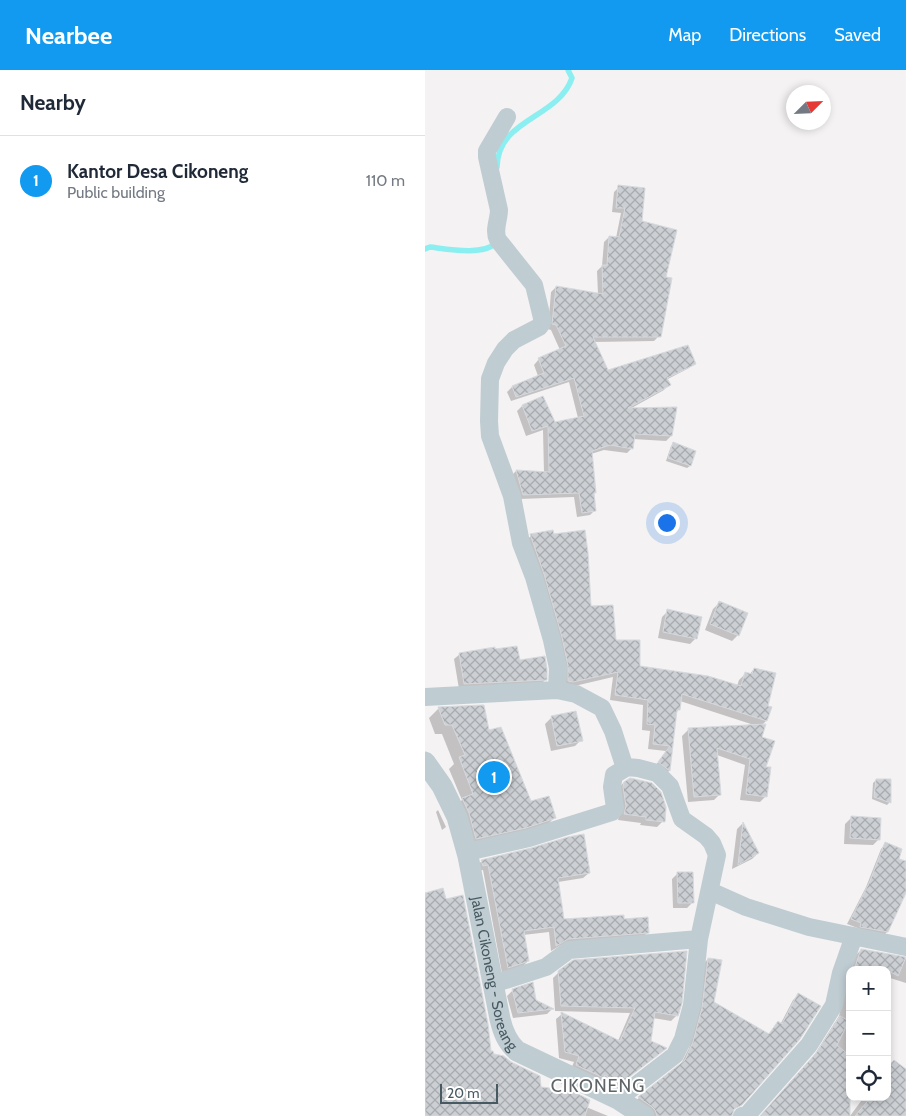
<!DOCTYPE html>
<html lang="en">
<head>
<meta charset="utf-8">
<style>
	body { margin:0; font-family:Cabin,sans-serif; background:#f6f6f7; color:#1f2937 }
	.controls { position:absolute; right:15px; bottom:15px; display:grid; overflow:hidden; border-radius:10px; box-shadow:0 2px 8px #0003 }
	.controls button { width:45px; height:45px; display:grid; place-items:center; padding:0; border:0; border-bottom:1px solid #e0e1e3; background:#fff; color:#1f2937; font:25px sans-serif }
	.compass { position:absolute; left:361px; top:15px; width:45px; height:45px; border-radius:50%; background:#fff; box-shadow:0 2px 8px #0003; rotate:66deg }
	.scale { position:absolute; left:15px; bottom:12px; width:58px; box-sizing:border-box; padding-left:5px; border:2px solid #485a61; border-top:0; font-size:14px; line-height:18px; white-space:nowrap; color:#485a61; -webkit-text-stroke:4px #fff; paint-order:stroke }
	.you { position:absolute; left:241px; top:452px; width:18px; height:18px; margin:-12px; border:4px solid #fff; border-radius:50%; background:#1a73e8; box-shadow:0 0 0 8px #1a73e833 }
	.badge { display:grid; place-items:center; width:32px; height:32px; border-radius:50%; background:#119aef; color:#fff; font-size:16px; font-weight:700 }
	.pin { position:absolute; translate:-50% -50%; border:2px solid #fff; box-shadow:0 1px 5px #0006 }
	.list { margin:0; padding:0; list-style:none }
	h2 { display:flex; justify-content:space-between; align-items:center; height:65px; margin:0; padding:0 20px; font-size:21px }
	h2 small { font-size:16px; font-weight:400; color:#747a83 }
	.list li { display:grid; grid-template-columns:32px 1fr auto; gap:15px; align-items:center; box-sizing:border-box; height:90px; padding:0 20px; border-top:1px solid #e0e1e3 }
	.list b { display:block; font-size:19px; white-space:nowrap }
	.list p { margin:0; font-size:16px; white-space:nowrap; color:#747a83 }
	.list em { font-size:16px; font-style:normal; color:#747a83 }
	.icon { flex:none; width:28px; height:28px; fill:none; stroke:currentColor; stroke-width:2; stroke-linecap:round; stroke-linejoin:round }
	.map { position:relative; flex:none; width:481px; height:1046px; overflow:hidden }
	header { display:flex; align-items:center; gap:30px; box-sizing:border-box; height:70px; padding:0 25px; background:#119aef; color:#fff }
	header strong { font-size:24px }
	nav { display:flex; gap:28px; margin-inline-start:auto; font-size:18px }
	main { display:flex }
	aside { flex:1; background:#fff }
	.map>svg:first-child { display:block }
</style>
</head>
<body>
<header>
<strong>Nearbee</strong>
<nav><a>Map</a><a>Directions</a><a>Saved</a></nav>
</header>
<main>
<aside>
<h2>Nearby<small></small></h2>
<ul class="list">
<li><span class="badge">1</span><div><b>Kantor Desa Cikoneng</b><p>Public building</p></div><em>110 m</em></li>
</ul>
</aside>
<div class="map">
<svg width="481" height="1046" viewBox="0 0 481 1046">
	<defs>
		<pattern id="building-cross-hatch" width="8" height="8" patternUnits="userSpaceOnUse" patternTransform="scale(1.25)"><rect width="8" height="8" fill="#ccd0d4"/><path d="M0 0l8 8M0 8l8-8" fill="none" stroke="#a8acaf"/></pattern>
	</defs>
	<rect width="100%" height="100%" fill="#f4f2f2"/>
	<path fill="#0003" d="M194,117L216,152L239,208L234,266L229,271L168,272L182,301L269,293L264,298L241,310L244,314L239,320L203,340L246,366L241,371L208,369L207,378L202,383L179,380L166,384L170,422L168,424L170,440L165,445L152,447L149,427L94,429L86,406L91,401L119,403L118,360L101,366L92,341L97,336L118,328L130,354L153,348L144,312L86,331L82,322L87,317L113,306L109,295L114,289L135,280L126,260L123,259L126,222L131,217L173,224L172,201L177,196L179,172L184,167L191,168L196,143L187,142L189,122Z
		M248,374L270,381L265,396L262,398L241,391L246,376Z
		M106,466L165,538L189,571L214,597L312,616L314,610L320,604L324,605L329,599L342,637L341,651L336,656L335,668L341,726L335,732L315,730L320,695L292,685L295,724L289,730L263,732L257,666L263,660L332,656L255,631L254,639L251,643L244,701L239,706L228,699L241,681L223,679L225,661L217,660L218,635L185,630L188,607L141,618L100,471Z
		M294,533L313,565L307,571L280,560L288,539Z
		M243,541L271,568L265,574L233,568L237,547Z
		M35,584L93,591L121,609L115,615L34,619L29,589Z
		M14,638L63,661L105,733L129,748L119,758L41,778L27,740L37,730L24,699L29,694L17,664H10L4,648Z
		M150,642L156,670L150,676L126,681L120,654L126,648Z
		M451,710L465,732L462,735L447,729L448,713Z
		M199,712L238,751L232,757L215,755L216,753L193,750L195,743L193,719Z
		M13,740L21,757L17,760L11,742Z
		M426,748L454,769L448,775L419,774L420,754Z
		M317,754L333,783L327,789L307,799L312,759Z
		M460,774L472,789L462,862L457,867L422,854L441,817L456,779Z
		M57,791L164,803L158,808L133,812L138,850H198L223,862L217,868L136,875L126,881L124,862L98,865L103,891L97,897L77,903L58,800L52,801L51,796Z
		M253,803L268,832L262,838H248L247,809Z
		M0,824L65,983L115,1018L183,1046H0Z
		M436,880L481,889V913L462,907V900H426L431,885Z
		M283,889L287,933L343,965L353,953L355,955L368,930L373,925L316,1034L306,1042L305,1046H226L209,1032L256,994L264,978L273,943L278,894Z
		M134,902L252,945L246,951L228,948L224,971L234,984L188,1019L145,1001L149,992L134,988L131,949L137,944L193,971L205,943L130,941L128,908Z
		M425,904V1014L408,1046H336L388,987L414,946Z
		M88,920L110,931L127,939L122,944L88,948L82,926Z
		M439,1027H462L481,1046H425Z"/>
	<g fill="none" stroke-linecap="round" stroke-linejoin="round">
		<path stroke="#8beef1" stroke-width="5.5" d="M72,97C73,48 133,49 147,8L143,0
			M0,179L5,177C22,179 58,186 71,173"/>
	</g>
	<path fill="url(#building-cross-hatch)" stroke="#d6d9de" d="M193,115L220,118L217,151L252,160L241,207L247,208L236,267H168L183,300L263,275L271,294L242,308L246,315L203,338L252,337L247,366L210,364L208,379L185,375L167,381L171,423H169L171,441L157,443L154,423L98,425L91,400L124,402L123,356L107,361L97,335L118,326L130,352L159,346L149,308L91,327L87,316L119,303L113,288L141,276L131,255L127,254L131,216L178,224L177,195H182L184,166L194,167L200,138H191Z
		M248,372L271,381L266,396L243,388Z
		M128,460L129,464L160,460L163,483L166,536L188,535L191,570H215V596L283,606L316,616L320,602L327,604L329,598L351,603L343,636L347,637L342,651L257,624L255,640H252L245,701L233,692L245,676L228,674L230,655L222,654L223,630L190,625L193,602L148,612L143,611V596L137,567L119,504L105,464Z
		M294,531L323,543L314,566L285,554Z
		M242,539L277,547L272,569L238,562Z
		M92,576L95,590L120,586L122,599V610L39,614L34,583L70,577V579Z
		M59,635L64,660L76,657L106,731L124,726L131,748L101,758L51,769L44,743L37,728L48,724L34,687L40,685L27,655H20L13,637Z
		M151,641L158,671L132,676L126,646Z
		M341,654L337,667L350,671L341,697H346L342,727L321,724L325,689L292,678L296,725L269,727L263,658Z
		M205,708L227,713L236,722L241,737L240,752L221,750V747L199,744L201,736L198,717L199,712Z
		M451,709H466V733L449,727Z
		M426,746L456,748L455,770L425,768Z
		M318,752L334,783L313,795Z
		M159,764L165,803L133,808L139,849L199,845V849L223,847L224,863L143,869L131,876L129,857L99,861L104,891L83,898L63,795L58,796L56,790L106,778L143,767Z
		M460,772L477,779L474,789L481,791V823L463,862L435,857L436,853L426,849L445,811Z
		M252,802H268L269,833H253Z
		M18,818L21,829L38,825L63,954L66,981H68L69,984L79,986L86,992L115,1006L116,1017L142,1020L143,1019L165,1030L160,1046H0V823Z
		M436,879L481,887L473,906L462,900H429Z
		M262,881L257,933L253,946L230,942L226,971L242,978L195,1014L180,1005L179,1008L151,995L154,986L140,982L136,942L195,971L210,938L136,936L133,901L148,890Z
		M283,888L297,890L289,932L344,964L353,951L357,954L373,923L396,936L375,969L317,1035L309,1039L307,1046H232L230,1040L226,1036L213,1027L260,990L268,972L277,938Z
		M108,912L111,930L129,939L93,943L87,919Z
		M415,946L424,951L412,975L425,986V1046H335L392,982Z
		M469,990L481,999V1046H430L446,1027H462V998Z"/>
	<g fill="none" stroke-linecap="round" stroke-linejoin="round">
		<path stroke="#bfccd2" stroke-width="18" d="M82,47L62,81V87L74,140C74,150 68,160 73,170L109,215L117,248V253L114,257L89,270L80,279L71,293L65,309L64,351L65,366L87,426L96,473L109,507L127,570L133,598L132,620
			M0,627L132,620L151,624L177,638L188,661L198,692L202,697L213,698L232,703L245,716L257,749L281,766L287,773L292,785L274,869L267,935L258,969L250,985L193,1029
			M42,782L104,768L187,742L190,738L187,717L189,705L202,697
			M285,821L321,837L384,857L481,877
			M68,914L121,897L144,880L274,869
			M317,1046L323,1044L384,975L409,935L416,903L429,866"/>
		<path stroke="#bfccd2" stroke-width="21" id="s1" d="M0,692L17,716L32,747L43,786L75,949C78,962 82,972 92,981L193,1029L219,1046"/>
	</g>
	<g text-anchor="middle" stroke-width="4" stroke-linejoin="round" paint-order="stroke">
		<g font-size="15" fill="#485a61" stroke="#fff">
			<text dy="5" stroke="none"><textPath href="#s1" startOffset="225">Jalan Cikoneng - Soreang</textPath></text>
		</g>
		<g font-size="18" letter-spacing="1" fill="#5e6467" stroke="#fff">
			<text x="173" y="1022">CIKONENG</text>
		</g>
	</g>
</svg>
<div class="controls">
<button>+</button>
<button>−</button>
<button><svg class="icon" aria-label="locate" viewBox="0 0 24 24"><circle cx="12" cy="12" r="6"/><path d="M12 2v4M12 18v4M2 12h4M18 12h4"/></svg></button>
</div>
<svg class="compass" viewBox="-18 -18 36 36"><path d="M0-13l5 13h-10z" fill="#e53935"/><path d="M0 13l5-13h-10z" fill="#747a83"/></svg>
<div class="scale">20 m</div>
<div class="you"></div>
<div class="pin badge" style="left:69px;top:707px">1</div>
</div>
</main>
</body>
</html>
